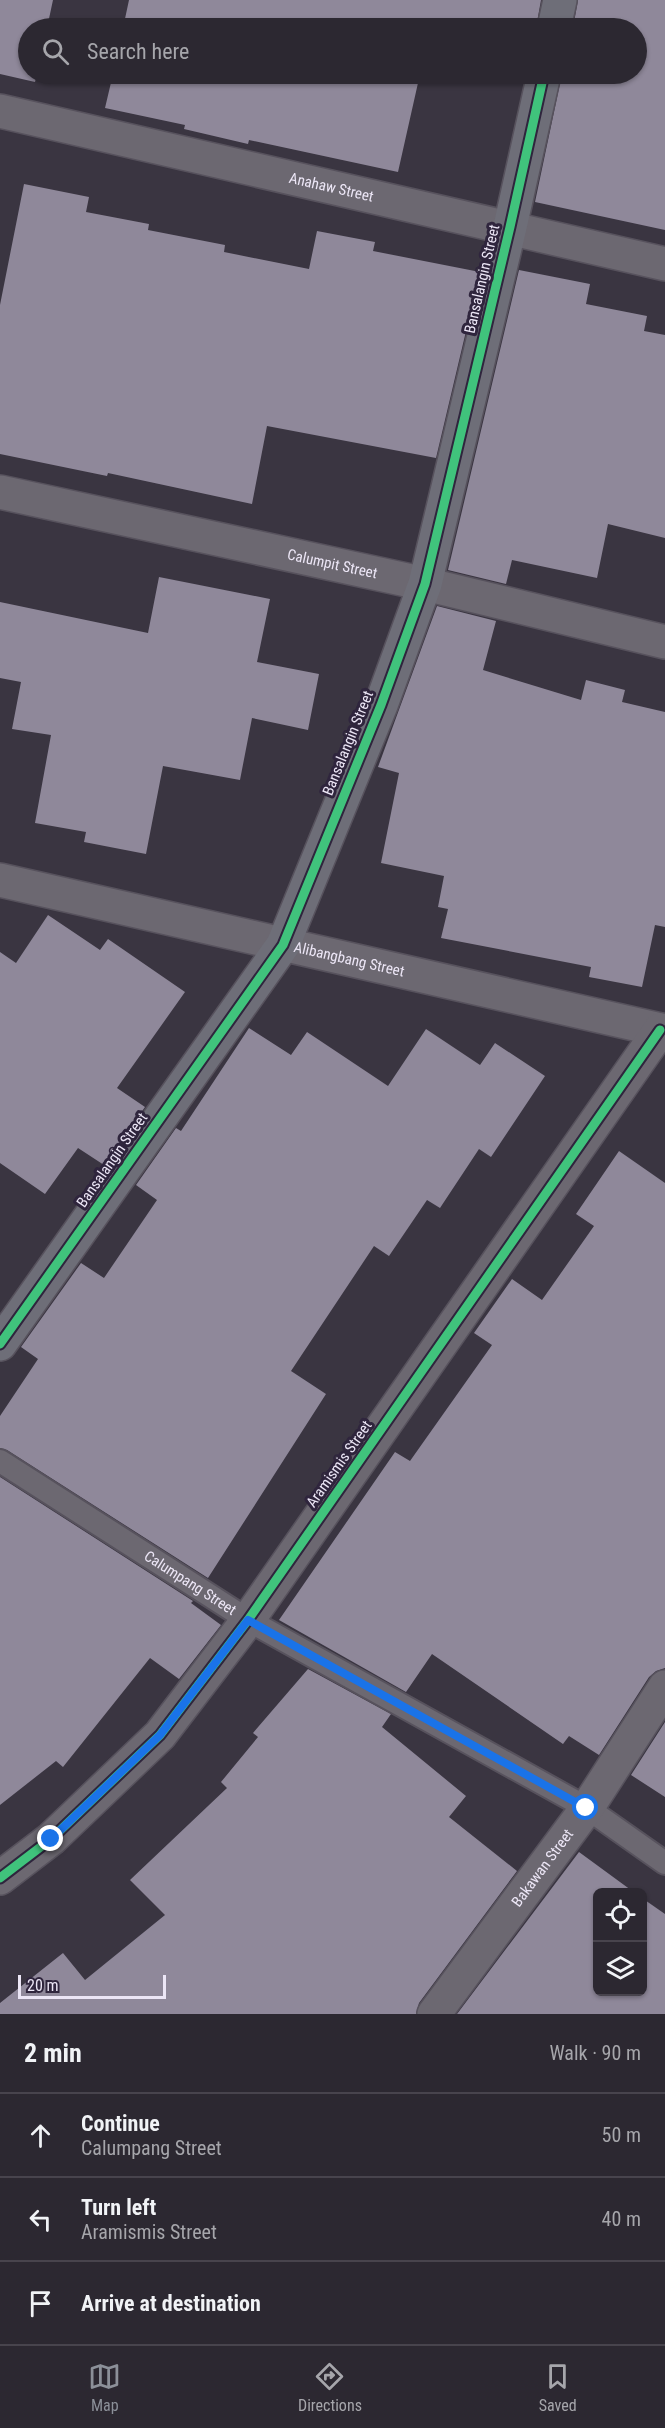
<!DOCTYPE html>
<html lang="en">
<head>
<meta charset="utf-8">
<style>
	body { margin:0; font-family:"Roboto Condensed",sans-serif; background:#343039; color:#f1f3f6 }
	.controls { position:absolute; right:18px; bottom:18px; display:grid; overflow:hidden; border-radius:9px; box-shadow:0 2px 4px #0004 }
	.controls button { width:54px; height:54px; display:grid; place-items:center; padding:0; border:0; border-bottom:2px solid #48444d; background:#2c2831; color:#f1f3f6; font:30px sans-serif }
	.scale { position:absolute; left:18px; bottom:15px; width:148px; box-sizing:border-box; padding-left:6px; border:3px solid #ece6f6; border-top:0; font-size:16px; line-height:21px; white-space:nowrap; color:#ece6f6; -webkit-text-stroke:4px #2f253d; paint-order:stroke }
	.stop { position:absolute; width:18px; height:18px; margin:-14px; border:4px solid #1a73e8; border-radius:50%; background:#fff }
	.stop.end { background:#1a73e8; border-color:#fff; box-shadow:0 2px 6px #0008 }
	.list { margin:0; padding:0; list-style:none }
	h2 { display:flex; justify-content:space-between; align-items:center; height:78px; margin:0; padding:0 24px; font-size:26px }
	h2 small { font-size:20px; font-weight:400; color:#a6a6ab }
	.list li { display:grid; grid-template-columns:39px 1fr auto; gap:18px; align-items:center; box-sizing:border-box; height:84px; padding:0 24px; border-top:2px solid #48444d }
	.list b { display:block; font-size:22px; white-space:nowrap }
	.list p { margin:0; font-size:20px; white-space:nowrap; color:#a6a6ab }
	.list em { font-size:20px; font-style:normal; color:#a6a6ab }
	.icon { flex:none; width:33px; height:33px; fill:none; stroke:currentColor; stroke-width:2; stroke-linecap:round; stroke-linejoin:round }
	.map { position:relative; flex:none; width:665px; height:2014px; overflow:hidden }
	.search { position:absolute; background:#2c2831; box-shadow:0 2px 4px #0004; left:18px; right:18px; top:18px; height:66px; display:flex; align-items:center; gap:15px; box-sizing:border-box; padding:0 21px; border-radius:33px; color:#a6a6ab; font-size:22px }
	.sheet { height:330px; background:#2c2831 }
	nav { display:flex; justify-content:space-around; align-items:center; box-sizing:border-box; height:84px; border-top:2px solid #48444d; background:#2c2831; font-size:16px; color:#a6a6ab }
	nav a { display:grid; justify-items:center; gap:3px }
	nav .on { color:#8c9099 }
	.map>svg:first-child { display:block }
</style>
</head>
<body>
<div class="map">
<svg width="665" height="2014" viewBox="0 0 665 2014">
	<rect width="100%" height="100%" fill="#3a3541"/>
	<path fill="#8f889a" d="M0,0H53L47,28H28V74H37L35,82L0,74Z
		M129,0H541L536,28H123Z
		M578,0H665V230L535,202L562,74H636V28H573Z
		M113,74H420L398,172L249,140L248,144L184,129L185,125L105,108Z
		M24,184L89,197L86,212L149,224L148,230L225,245L224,252L309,269L317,231L375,242L373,251L480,272L436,458L267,426L252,504L108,473L107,476L0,454V305Z
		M519,270L590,284L586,304L647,316L644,331L665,335V538L608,524L597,578L512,560L506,584L448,570Z
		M159,577L270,599L257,662L319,674L308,730L252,718L240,780L163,766L146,854L84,842L86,832L35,823L51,735L12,729L21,682L0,678V602L148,633Z
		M437,606L496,621L483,670L581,700L586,680L625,690L622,702L665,712V927L655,925L642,987L589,977L591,967L441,938L448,909L438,907L444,876L381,863L399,773L378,767Z
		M48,915L100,950L108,939L185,992L117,1088L145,1107L104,1165L78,1148L45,1194L0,1163V952L16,963Z
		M249,1028L291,1055L307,1032L388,1086L426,1029L480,1065L495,1043L545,1076L491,1157L479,1149L440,1208L427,1200L389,1256L374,1246L291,1371L326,1394L208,1578L7,1450L0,1448V1416L38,1359L21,1347L81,1263L104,1278L157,1200L136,1185L176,1128L181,1131Z
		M619,1151L665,1183V1668L656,1671L649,1677L599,1755L569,1736L563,1744L432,1654L406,1692L279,1620L395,1452L410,1461L492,1345L474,1333L512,1279L542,1300L594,1226L576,1214Z
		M0,1477L193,1601L191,1603L221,1625L179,1679L150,1658L63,1767L56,1761L0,1805Z
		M308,1669L391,1714L382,1727L466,1796L449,1817L517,1871L419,2003L416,2014H0V2003L63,1953L85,1980L165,1915L130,1880L227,1788L221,1782L258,1737L253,1733Z
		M665,1722V1797L631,1775Z
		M579,1852L635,1893H597V1992H642V1898L665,1914V2014H457Z"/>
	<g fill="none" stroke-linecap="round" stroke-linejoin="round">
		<defs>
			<g id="lane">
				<path id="s1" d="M0,1461L248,1620L587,1808L665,1863"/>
			</g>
			<g id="street">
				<path id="s2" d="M0,111L665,264"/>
				<path id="s3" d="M0,492L425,584L665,642"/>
				<path id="s4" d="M0,880L665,1031"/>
				<path d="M0,1878L51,1839L160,1735L248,1620L660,1030"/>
				<path id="s5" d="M434,2014L587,1808L665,1687"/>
			</g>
			<path id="secondary" d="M554,28L560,0
				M0,1344L283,945L381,705L425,584L510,227L544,74"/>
		</defs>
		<use href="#lane" stroke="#57525d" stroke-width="26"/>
		<use href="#street" stroke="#57525d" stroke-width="36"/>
		<use href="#secondary" stroke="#57525d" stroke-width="36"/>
		<use href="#lane" stroke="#6c6871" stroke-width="22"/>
		<use href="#street" stroke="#6c6871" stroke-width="33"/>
		<use href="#secondary" stroke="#6e6e78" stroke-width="33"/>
		<defs>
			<path id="cycleway" d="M0,1344L283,945L381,705L425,584L510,227L544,74
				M0,1878L51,1839L160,1735L248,1620L660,1030"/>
		</defs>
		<use href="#cycleway" stroke="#2f253d" stroke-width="13"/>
		<use href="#cycleway" stroke="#40c37c" stroke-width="9"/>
	</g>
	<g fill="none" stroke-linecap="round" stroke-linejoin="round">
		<path stroke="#1a73e8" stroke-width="8" d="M51,1839L160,1735L248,1620L586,1808"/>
	</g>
	<g text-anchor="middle" stroke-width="6" stroke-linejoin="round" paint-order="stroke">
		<g font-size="15" fill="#ece6f6" stroke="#2f253d">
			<text dy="5" stroke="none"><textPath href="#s2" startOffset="340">Anahaw Street</textPath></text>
			<text transform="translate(482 279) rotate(-77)" y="5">Bansalangin Street</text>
			<text dy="5" stroke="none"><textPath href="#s3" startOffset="340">Calumpit Street</textPath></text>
			<text transform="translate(348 743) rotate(-68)" y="5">Bansalangin Street</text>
			<text dy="5" stroke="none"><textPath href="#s4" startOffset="358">Alibangbang Street</textPath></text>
			<text transform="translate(112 1160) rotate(-55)" y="5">Bansalangin Street</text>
			<text transform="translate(339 1464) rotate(-55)" y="5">Aramismis Street</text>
			<text dy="5" stroke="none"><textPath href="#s1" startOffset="226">Calumpang Street</textPath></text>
			<text dy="5" stroke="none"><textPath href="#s5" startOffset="182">Bakawan Street</textPath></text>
		</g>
	</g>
</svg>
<div class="controls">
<button><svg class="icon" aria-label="locate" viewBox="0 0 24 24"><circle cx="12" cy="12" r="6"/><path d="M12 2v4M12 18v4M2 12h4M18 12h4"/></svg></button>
<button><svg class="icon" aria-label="layers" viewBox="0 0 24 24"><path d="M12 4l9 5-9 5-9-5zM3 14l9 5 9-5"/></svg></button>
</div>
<div class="scale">20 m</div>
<div class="stop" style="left:586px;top:1808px"></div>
<div class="stop end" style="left:51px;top:1839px"></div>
<div class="search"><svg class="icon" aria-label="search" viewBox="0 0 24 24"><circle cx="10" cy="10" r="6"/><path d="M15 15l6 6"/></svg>Search here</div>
</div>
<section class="sheet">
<h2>2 min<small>Walk · 90 m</small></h2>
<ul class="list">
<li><svg class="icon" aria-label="ahead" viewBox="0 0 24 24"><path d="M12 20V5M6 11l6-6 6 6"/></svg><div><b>Continue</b><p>Calumpang Street</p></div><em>50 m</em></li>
<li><svg class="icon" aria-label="left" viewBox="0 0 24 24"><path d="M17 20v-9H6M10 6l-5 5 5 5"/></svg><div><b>Turn left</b><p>Aramismis Street</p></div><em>40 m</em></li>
<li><svg class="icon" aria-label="arrive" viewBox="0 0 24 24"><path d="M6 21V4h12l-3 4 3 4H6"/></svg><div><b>Arrive at destination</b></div></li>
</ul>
</section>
<nav>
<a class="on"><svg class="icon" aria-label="map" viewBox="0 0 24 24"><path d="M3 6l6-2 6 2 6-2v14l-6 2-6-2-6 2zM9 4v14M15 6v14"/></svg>Map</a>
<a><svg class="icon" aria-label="directions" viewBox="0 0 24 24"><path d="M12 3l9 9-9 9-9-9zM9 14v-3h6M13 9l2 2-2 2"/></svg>Directions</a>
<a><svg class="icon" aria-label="saved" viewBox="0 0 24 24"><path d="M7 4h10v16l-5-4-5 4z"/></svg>Saved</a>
</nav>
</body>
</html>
